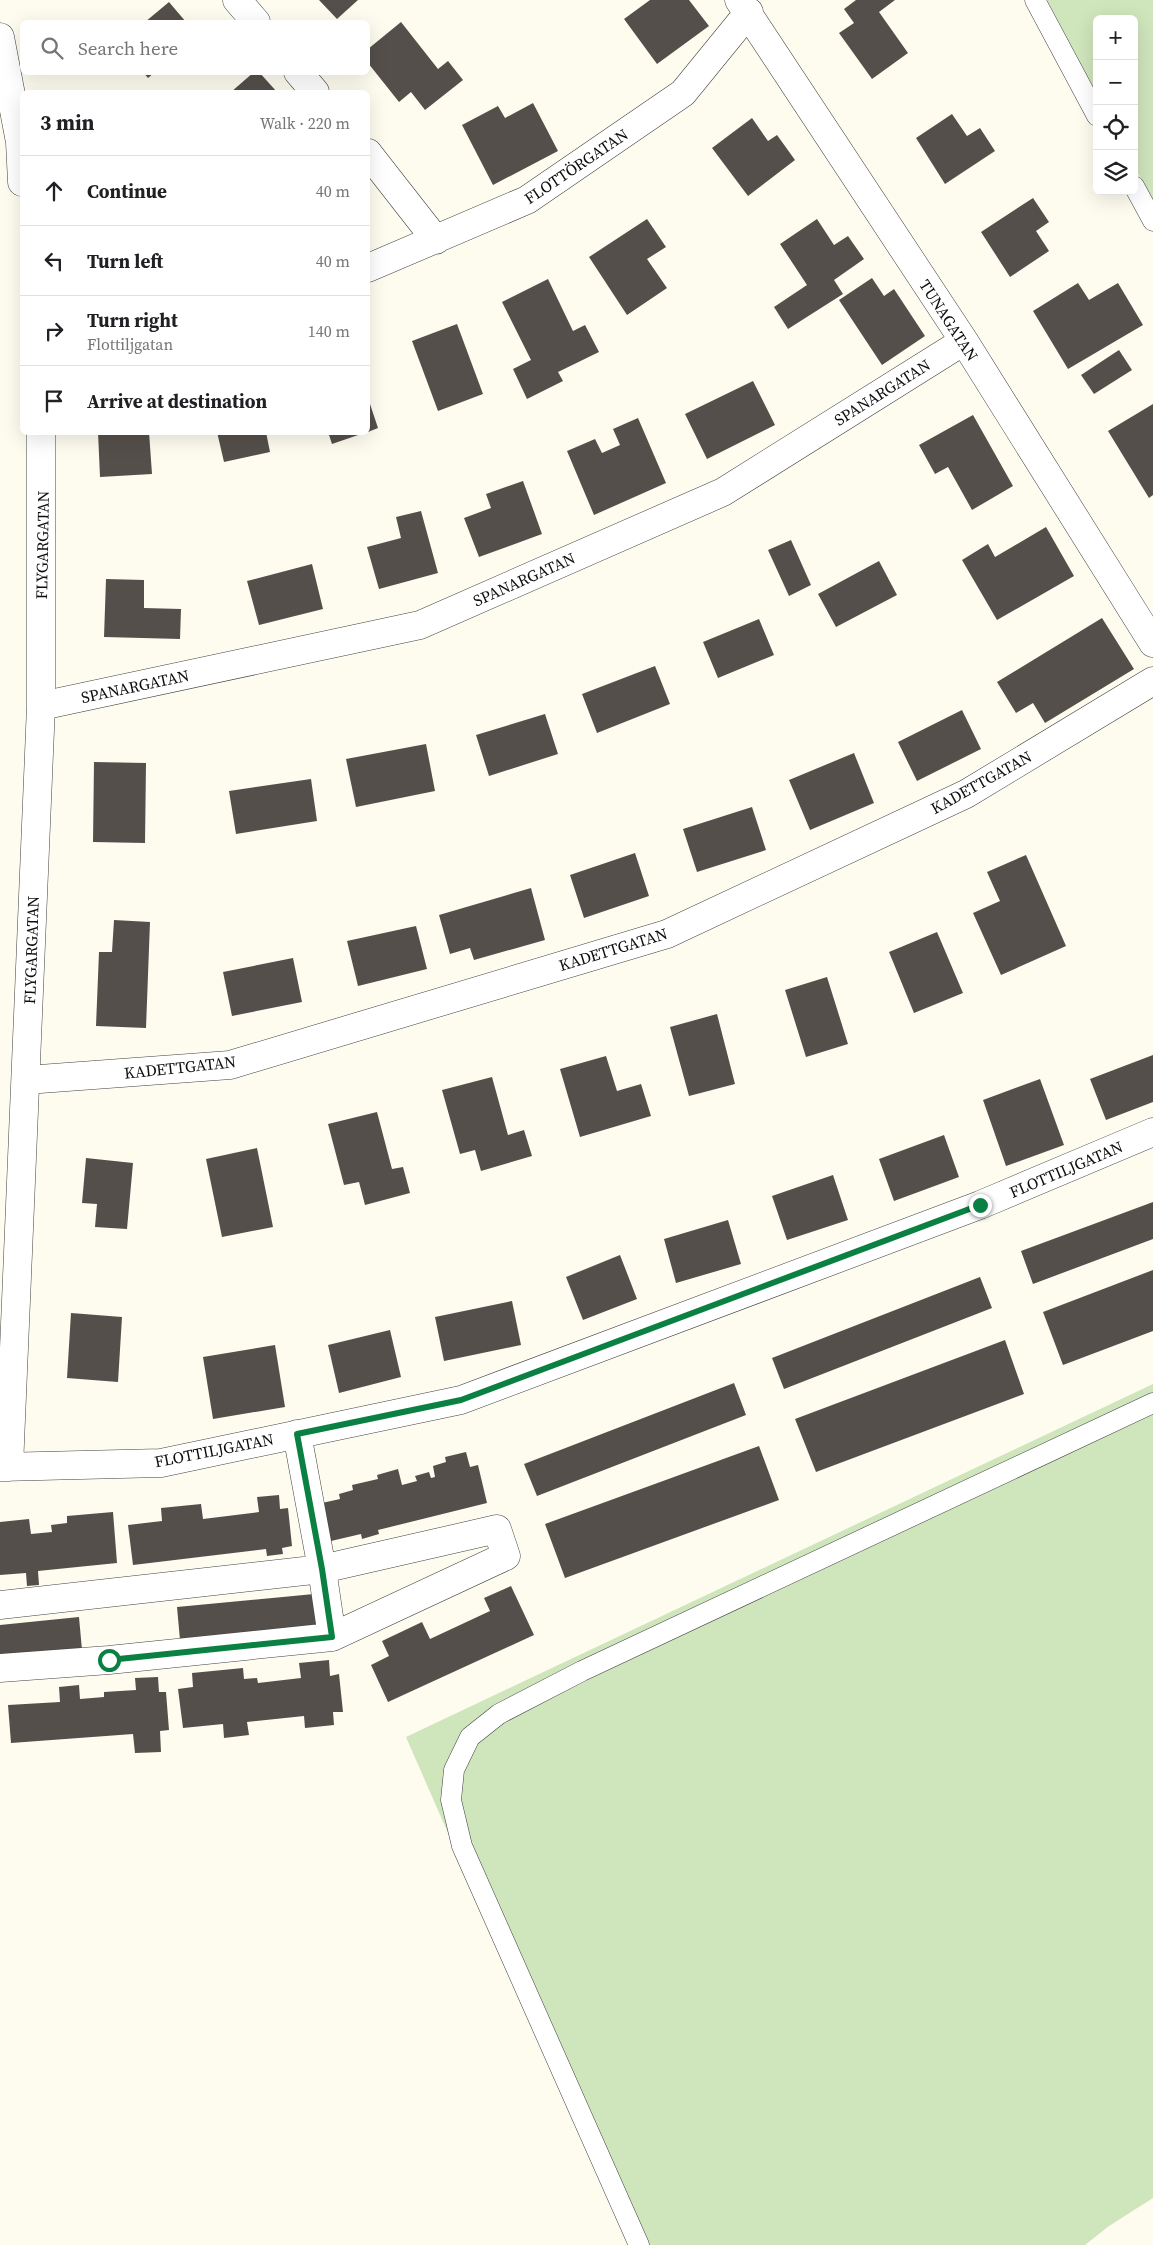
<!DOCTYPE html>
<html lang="en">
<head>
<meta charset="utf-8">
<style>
	body { margin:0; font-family:"Source Serif 4",serif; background:#f6f6f6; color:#202124 }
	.controls { position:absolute; right:15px; top:15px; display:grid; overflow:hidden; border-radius:8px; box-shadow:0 5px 20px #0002 }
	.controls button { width:45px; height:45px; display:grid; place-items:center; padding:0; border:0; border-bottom:1px solid #e0e0e0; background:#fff; color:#202124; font:25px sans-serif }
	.stop { position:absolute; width:15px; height:15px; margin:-11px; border:4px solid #0b8043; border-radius:50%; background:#fff }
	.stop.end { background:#0b8043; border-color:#fff; box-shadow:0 1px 5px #0008 }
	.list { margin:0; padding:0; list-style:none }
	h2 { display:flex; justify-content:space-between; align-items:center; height:65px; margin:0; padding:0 20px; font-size:21px }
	h2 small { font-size:16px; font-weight:400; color:#757577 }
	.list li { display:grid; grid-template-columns:32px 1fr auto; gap:15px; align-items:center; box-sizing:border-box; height:70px; padding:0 20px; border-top:1px solid #e0e0e0 }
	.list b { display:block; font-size:19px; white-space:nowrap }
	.list p { margin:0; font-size:16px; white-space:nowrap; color:#757577 }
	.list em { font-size:16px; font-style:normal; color:#757577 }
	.icon { flex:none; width:28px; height:28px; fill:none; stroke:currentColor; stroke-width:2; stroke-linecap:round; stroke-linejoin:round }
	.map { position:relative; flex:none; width:1153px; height:2245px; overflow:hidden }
	.search { position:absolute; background:#fff; box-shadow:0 5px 20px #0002; left:20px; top:20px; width:350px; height:55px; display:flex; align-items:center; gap:12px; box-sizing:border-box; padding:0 18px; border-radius:8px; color:#757577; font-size:19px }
	.panel { position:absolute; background:#fff; box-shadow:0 5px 20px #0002; left:20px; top:90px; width:350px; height:345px; border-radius:8px }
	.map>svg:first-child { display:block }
</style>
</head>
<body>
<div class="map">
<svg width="1153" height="2245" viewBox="0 0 1153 2245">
	<rect width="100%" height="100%" fill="#fefcef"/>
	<path fill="#cfe5bc" d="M1047,0H1153V202L1134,166V19H1097V94Z
		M1153,1384V2198L1109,2226L1085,2245H628L406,1737Z"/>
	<path fill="#554f4b" d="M319,0H358L337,19Z
		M650,0H689L709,26L657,64L624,19Z
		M856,0H895L879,12L908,53L872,79L839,33L854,23L844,9Z
		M169,2L186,22H145Z
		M401,22L438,69L448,61L463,80L425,110L411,92L399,102L368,63V49Z
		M143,72H155L148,78Z
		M254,72H259L277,92H231Z
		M533,103L558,151L493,185L462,125L498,106L505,118Z
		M952,114L967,136L980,128L995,151L945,184L916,138Z
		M752,118L768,141L777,135L795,160L748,196L712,148Z
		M1033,198L1049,222L1036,231L1049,251L1010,277L981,232Z
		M647,219L666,247L647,259L667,288L627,315L589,257Z
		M817,219L834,245L848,236L864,259L834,280L843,294L788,329L774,307L807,285L780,244Z
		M872,278L884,296L894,289L925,336L882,365L839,300Z
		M548,279L573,331L585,325L599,352L558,372L563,381L527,399L513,369L531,360L502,302Z
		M1078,283L1089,300L1118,283L1143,325L1068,369L1033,311Z
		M457,324L483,394L438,411L412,341Z
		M1119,350L1132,370L1094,394L1081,375Z
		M753,381L775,425L707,459L685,414Z
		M368,398L378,428L368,432Z
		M1153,404V495L1149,498L1108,431Z
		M973,415L1013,486L972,510L948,467L935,474L919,445Z
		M638,418L666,483L594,515L567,451L595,439L602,453L620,445L613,429Z
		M98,432H149L152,474L100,477Z
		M217,432H266L270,452L224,462Z
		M328,432H364V433L332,444Z
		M523,481L542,534L479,557L464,518L491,508L486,494Z
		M421,511L438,573L379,589L367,547L401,538L396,517Z
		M1046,527L1074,576L997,620L962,560L988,544L995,557Z
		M791,540L811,585L789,596L768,550Z
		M879,561L897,595L836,627L818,594Z
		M312,564L323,609L259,625L247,581Z
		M106,579L144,580V608L181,609L180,639L104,637Z
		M1102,618L1134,669L1045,723L1033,703L1016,713L997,682Z
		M759,619L774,655L718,678L703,642Z
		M655,666L670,704L597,733L582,694Z
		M962,710L981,749L917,781L898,742Z
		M545,714L558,754L489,776L476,735Z
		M426,744L435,791L356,807L346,759Z
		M854,753L874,803L810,830L789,780Z
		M94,762L146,763L145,843L93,842Z
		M311,779L317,821L236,834L229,791Z
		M752,807L766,850L697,872L683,829Z
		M635,853L649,896L584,918L570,875Z
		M1026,855L1066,946L1001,975L973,913L1000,901L987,872Z
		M531,888L545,940L474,960L470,948L450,954L439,915Z
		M114,920L150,922L146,1028L96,1026L99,952H112Z
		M416,926L427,969L358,986L347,941Z
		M937,932L963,993L914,1013L889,952Z
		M293,958L302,1002L232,1016L223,972Z
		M827,977L848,1044L806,1057L785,990Z
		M717,1014L735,1084L689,1096L670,1027Z
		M1153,1055V1102L1106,1120L1090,1079Z
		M606,1056L617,1091L641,1084L651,1116L580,1137L560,1069Z
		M492,1077L508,1135L524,1130L532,1156L481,1171L475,1150L460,1154L442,1090Z
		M1040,1079L1064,1145L1006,1166L983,1100Z
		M377,1112L392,1169L403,1167L410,1193L365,1205L359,1182L344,1185L328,1124Z
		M944,1135L959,1177L894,1201L879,1159Z
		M257,1148L273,1227L222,1237L206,1159Z
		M86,1158L133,1163L127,1229L95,1227L97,1204L82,1203Z
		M833,1175L848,1220L787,1240L772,1196Z
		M1153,1202V1239L1033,1284L1021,1251Z
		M728,1220L741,1264L676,1283L664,1239Z
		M620,1255L637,1299L583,1320L566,1277Z
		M1153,1270V1331L1063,1365L1043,1312Z
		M980,1277L992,1308L784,1389L772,1358Z
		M512,1301L521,1345L444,1361L435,1317Z
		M71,1313L122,1317L118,1382L67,1378Z
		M390,1330L401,1377L339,1393L328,1345Z
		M1005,1340L1024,1394L816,1472L795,1419Z
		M275,1345L285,1407L213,1419L203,1357Z
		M734,1383L746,1415L537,1496L524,1464Z
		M759,1446L779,1500L565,1578L545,1524Z
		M466,1452L470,1467L478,1465L487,1503L378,1530L379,1534L362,1539L361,1534L331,1541L322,1503L340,1499L339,1494L353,1490L352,1485L378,1479L377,1475L398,1469L402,1485L417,1481L415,1476L429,1472L431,1478L435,1477L433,1466L446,1462L445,1457Z
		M279,1495L280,1509L288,1508L292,1546L282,1548L283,1554L267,1556L266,1549L133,1565L128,1525L162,1521L161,1508L201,1504L203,1519L259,1512L257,1497Z
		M113,1512L117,1563L38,1571L39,1585L27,1586L26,1573L0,1575V1522L29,1519L31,1534L52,1532L51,1525L67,1523V1516Z
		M511,1586L534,1635L388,1702L371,1665L389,1656L382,1641L422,1622L430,1639L490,1611L484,1598Z
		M314,1594L317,1628L180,1640L177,1607Z
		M79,1617L82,1650L0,1658V1625Z
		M329,1660L330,1676L339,1674L343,1712H333L334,1725L305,1728L304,1716L247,1722L249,1735L224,1738L223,1724L183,1728L178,1689L193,1687L192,1673L243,1668L244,1679L257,1678L258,1683L301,1678L299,1663Z
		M158,1677L159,1692H166L169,1730L160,1731L161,1752L135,1753L133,1734L11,1743L8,1705L60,1702L59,1687L79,1685L80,1699L104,1697V1692L136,1690L135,1678Z"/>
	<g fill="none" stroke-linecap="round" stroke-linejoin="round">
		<defs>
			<path id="lane" d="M1035,0L1097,116
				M1134,186L1153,221
				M639,2245L462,1846L451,1800L454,1770L470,1737L499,1714L582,1671L1153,1403"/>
			<path id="street" d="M237,0L256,22
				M739,0L964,341L1153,643
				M0,37L20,142L22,182
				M298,72L315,92
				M368,153L436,240
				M368,268L527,200L683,93L749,12
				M41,706L420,625L723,492L964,341
				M26,1080L230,1065L667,934L966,794L1153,681
				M0,1467L161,1463L461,1400L980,1205L1153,1132
				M9,1467L41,706V432
				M0,1605L322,1569L332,1637
				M0,1668L109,1660L332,1637L506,1556L497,1529L322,1569L297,1434"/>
		</defs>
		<use href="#lane" stroke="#414141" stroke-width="21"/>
		<use href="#street" stroke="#414141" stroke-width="29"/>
		<use href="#lane" stroke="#fff" stroke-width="20"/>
		<use href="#street" stroke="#fff" stroke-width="28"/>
	</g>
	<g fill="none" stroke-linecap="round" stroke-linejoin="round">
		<path stroke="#0b8043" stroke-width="6" d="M109,1660L332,1637L322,1569L297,1434L461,1400L980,1205"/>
	</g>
	<g text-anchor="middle" stroke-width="5" stroke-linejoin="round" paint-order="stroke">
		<g font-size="16" fill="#0e0e0e" stroke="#fff">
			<text transform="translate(576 166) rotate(-34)" y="6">FLOTTÖRGATAN</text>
			<text transform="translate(949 320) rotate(57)" y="6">TUNAGATAN</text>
			<text transform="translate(882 392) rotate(-32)" y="6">SPANARGATAN</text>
			<text transform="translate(42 545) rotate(-89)" y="6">FLYGARGATAN</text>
			<text transform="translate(524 579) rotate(-24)" y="6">SPANARGATAN</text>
			<text transform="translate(135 686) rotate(-12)" y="6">SPANARGATAN</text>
			<text transform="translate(981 782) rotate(-29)" y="6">KADETTGATAN</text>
			<text transform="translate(613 949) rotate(-17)" y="6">KADETTGATAN</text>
			<text transform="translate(31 950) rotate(-88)" y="6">FLYGARGATAN</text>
			<text transform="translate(180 1067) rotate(-6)" y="6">KADETTGATAN</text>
			<text transform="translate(1066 1169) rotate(-23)" y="6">FLOTTILJGATAN</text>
			<text transform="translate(214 1450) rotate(-11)" y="6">FLOTTILJGATAN</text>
		</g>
	</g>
</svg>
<div class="controls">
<button>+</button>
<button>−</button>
<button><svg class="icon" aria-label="locate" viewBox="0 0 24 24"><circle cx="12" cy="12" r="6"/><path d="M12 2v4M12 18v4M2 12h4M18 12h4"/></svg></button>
<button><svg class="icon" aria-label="layers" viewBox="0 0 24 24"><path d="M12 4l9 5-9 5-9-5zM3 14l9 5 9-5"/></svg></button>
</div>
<div class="stop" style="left:109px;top:1660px"></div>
<div class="stop end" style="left:980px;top:1205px"></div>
<div class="search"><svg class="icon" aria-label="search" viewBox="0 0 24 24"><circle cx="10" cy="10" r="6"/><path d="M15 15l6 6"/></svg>Search here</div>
<section class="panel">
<h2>3 min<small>Walk · 220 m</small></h2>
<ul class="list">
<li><svg class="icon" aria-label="ahead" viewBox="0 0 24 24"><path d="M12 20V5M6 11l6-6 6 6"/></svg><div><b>Continue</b></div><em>40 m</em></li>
<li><svg class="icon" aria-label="left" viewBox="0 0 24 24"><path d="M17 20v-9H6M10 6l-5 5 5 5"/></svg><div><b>Turn left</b></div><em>40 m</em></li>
<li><svg class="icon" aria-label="right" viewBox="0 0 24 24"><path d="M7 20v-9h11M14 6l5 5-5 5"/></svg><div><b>Turn right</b><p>Flottiljgatan</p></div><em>140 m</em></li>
<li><svg class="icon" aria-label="arrive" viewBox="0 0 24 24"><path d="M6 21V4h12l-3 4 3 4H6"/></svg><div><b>Arrive at destination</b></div></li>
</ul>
</section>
</div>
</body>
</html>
